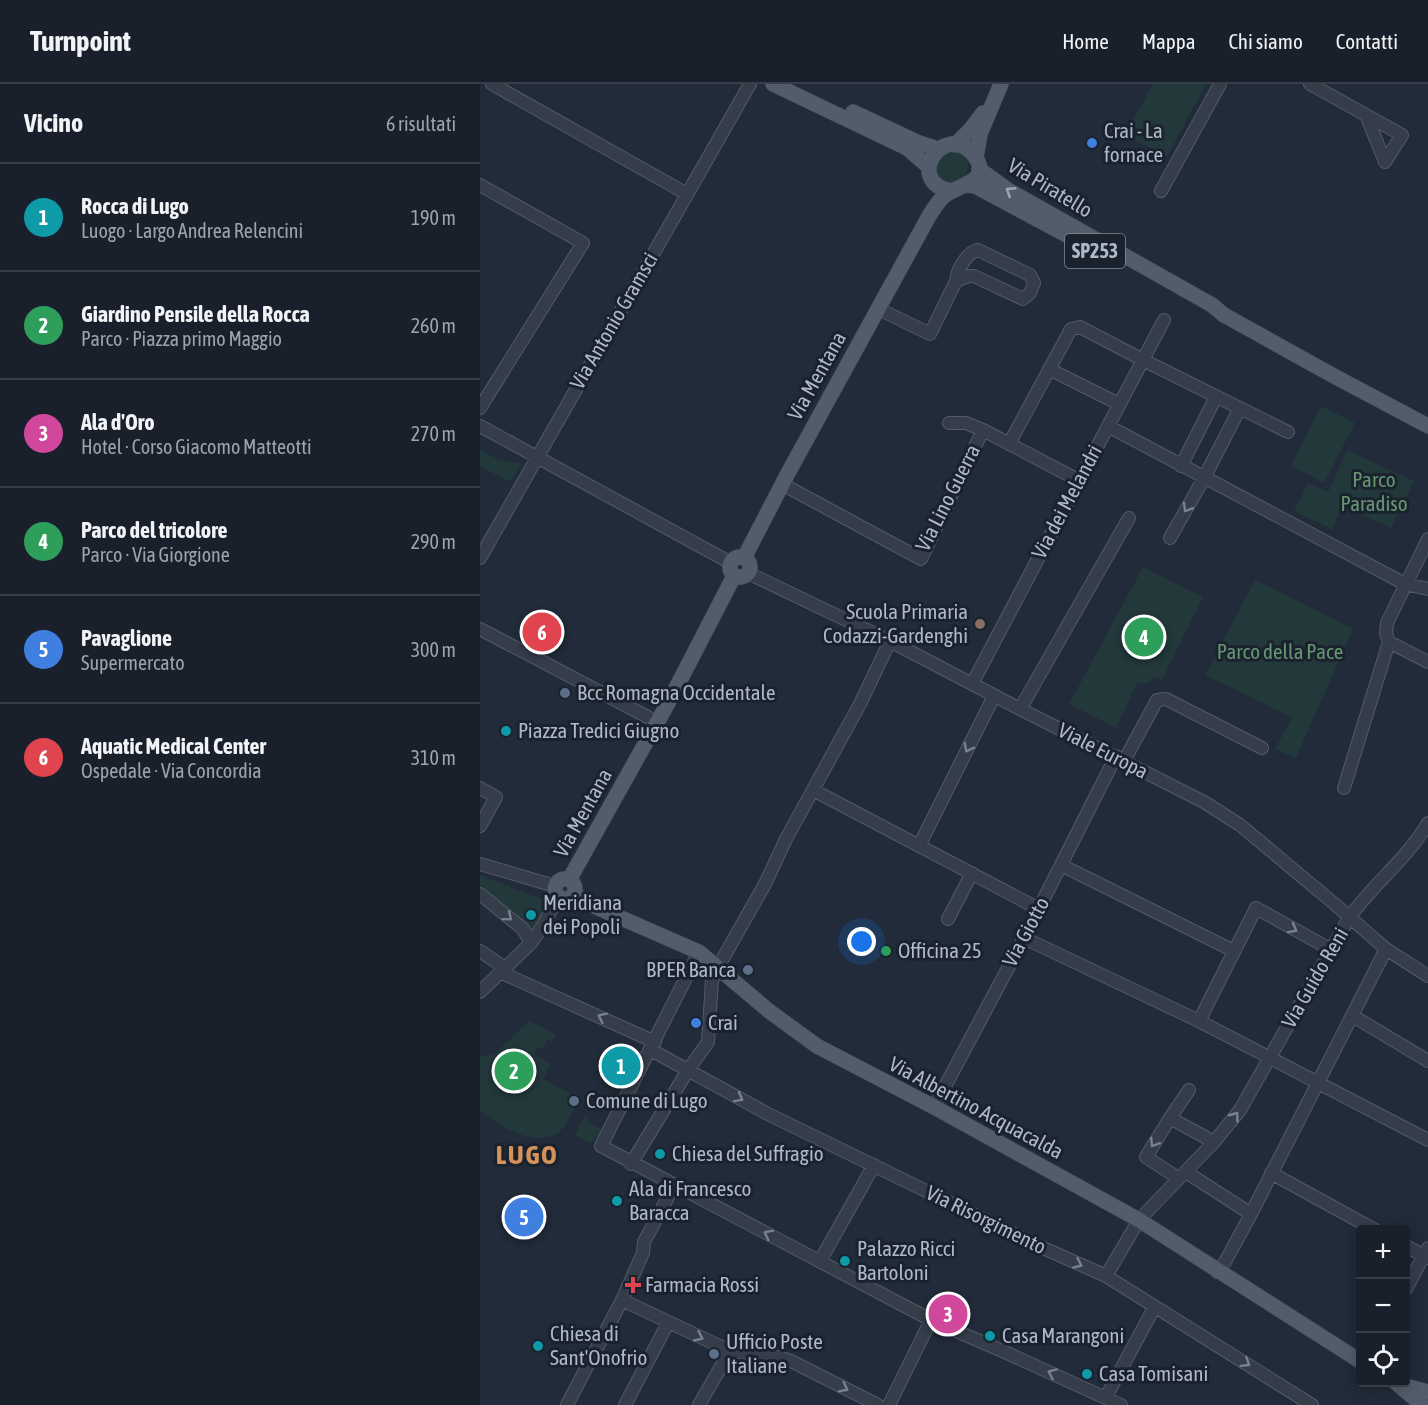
<!DOCTYPE html>
<html lang="it">
<head>
<meta charset="utf-8">
<style>
	body { margin:0; font-family:"Asap Condensed",sans-serif; background:#222833; color:#f1f3f6 }
	.controls { position:absolute; right:18px; bottom:18px; display:grid; overflow:hidden; border-radius:6px; box-shadow:0 3px 15px #0003 }
	.controls button { width:54px; height:54px; display:grid; place-items:center; padding:0; border:0; border-bottom:2px solid #373e47; background:#19202b; color:#f1f3f6; font:30px sans-serif }
	.you { position:absolute; left:382px; top:858px; width:21px; height:21px; margin:-15px; border:4px solid #fff; border-radius:50%; background:#1a73e8; box-shadow:0 0 0 9px #1a73e833 }
	.badge { display:grid; place-items:center; width:39px; height:39px; border-radius:50%; background:#8bbbb9; color:#fff; font-size:20px; font-weight:700 }
	.pin { position:absolute; translate:-50% -50%; border:3px solid #fff; box-shadow:0 2px 6px #0006 }
	.list { margin:0; padding:0; list-style:none }
	h2 { display:flex; justify-content:space-between; align-items:center; height:78px; margin:0; padding:0 24px; font-size:26px }
	h2 small { font-size:20px; font-weight:400; color:#9fa3a9 }
	.list li { display:grid; grid-template-columns:39px 1fr auto; gap:18px; align-items:center; box-sizing:border-box; height:108px; padding:0 24px; border-top:2px solid #373e47 }
	.list b { display:block; font-size:22px; white-space:nowrap }
	.list p { margin:0; font-size:20px; white-space:nowrap; color:#9fa3a9 }
	.list em { font-size:20px; font-style:normal; color:#9fa3a9 }
	.icon { flex:none; width:33px; height:33px; fill:none; stroke:currentColor; stroke-width:2; stroke-linecap:round; stroke-linejoin:round }
	.map { position:relative; flex:none; width:948px; height:1321px; overflow:hidden }
	header { display:flex; align-items:center; gap:36px; box-sizing:border-box; height:84px; padding:0 30px; background:#19202b; border-bottom:2px solid #373e47 }
	header strong { font-size:28px }
	nav { display:flex; gap:33px; margin-inline-start:auto; font-size:21px }
	main { display:flex }
	aside { flex:1; background:#19202b }
	.map>svg:first-child { display:block }
</style>
</head>
<body>
<header>
<strong>Turnpoint</strong>
<nav><a>Home</a><a>Mappa</a><a>Chi siamo</a><a>Contatti</a></nav>
</header>
<main>
<aside>
<h2>Vicino<small>6 risultati</small></h2>
<ul class="list">
<li><span class="badge" style="background:#0f9aa8">1</span><div><b>Rocca di Lugo</b><p>Luogo · Largo Andrea Relencini</p></div><em>190 m</em></li>
<li><span class="badge" style="background:#2e9e5b">2</span><div><b>Giardino Pensile della Rocca</b><p>Parco · Piazza primo Maggio</p></div><em>260 m</em></li>
<li><span class="badge" style="background:#d1479c">3</span><div><b>Ala d'Oro</b><p>Hotel · Corso Giacomo Matteotti</p></div><em>270 m</em></li>
<li><span class="badge" style="background:#2e9e5b">4</span><div><b>Parco del tricolore</b><p>Parco · Via Giorgione</p></div><em>290 m</em></li>
<li><span class="badge" style="background:#3f7fe0">5</span><div><b>Pavaglione</b><p>Supermercato</p></div><em>300 m</em></li>
<li><span class="badge" style="background:#e0444e">6</span><div><b>Aquatic Medical Center</b><p>Ospedale · Via Concordia</p></div><em>310 m</em></li>
</ul>
</aside>
<div class="map">
<svg width="948" height="1321" viewBox="0 0 948 1321">
	<rect width="100%" height="100%" fill="#212b39"/>
	<path fill="#23383b" d="M673,0H726L687,73L645,51Z
		M472,64C476,66 483,69 485,72C492,81 486,98 474,100C470,100 464,98 460,97L452,78Z
		M841,322L875,339L844,399L811,382Z
		M0,366L18,375L42,380L30,398L0,382Z
		M867,366L934,397L911,444L863,422L852,445L814,427L828,399L848,408Z
		M663,483L723,513L682,596L673,593L669,599H657L636,644L589,620Z
		M775,496L873,545L816,674L795,665L812,633L725,591Z
		M0,791L64,816L67,819V824L54,848L0,805Z
		M50,937L76,951L72,958L67,956L63,965L59,963L54,970L71,980L63,995L96,1013L94,1018L97,1020C92,1028 87,1041 80,1047C56,1066 18,1042 0,1026V973L15,969Z
		M105,1031L108,1033L106,1037L123,1046L111,1059L95,1051Z"/>
	<g fill="none" stroke-linecap="round" stroke-linejoin="round">
		<defs>
			<path id="minor" d="M12,0L207,110
				M830,0L922,51L905,78L886,31
				M0,101L103,159L0,324
				M681,107L740,0
				M405,228L450,250L476,197L489,192H494L543,215L550,209L554,199L550,191L498,166C487,168 477,186 476,197
				M569,285L639,320
				M469,339H486L503,346L598,396
				M0,342L251,479
				M628,342L925,500L948,505
				M529,360L591,245L600,243L663,276L808,348
				M701,382L736,313
				M302,400L441,475L503,346
				M690,454L724,394L760,324
				M0,474L270,0
				M268,489L410,557L540,625L724,718L760,741L851,817L906,865L948,892
				M0,545L177,638
				M909,558L948,578
				M492,600L684,236
				M540,625L649,434
				M644,677L677,616L686,615L782,664
				M0,704L16,713L0,742
				M864,704L909,558L906,549L907,539L948,455
				M333,706L559,825
				M439,762L514,612
				M0,780L75,802
				M581,781L754,867
				M0,810L43,845L51,859
				M468,835L492,789
				M544,854L719,937L948,1056
				M0,867L25,884
				M219,868L121,1062L451,1236L527,1269L641,1321
				M20,888L175,958
				M0,908L51,859L62,843L79,812
				M873,932L948,977
				M719,937L776,824L850,865
				M171,966L288,1030L561,1163L626,1192L832,1321
				M454,1023L544,854L636,672
				M690,1034L709,1006
				M151,1080L208,986L228,958L232,896L238,883L285,800L306,755L380,620L410,557
				M706,1088L771,1130
				M791,1089L895,1146
				M698,1094L666,1073L690,1034L734,1058
				M926,1162L948,1174
				M340,1177L394,1081
				M737,1188L745,1178L771,1130L906,865
				M626,1192L659,1136L734,1058L760,1026L869,834C893,800 927,775 948,739
				M926,1205L948,1164
				M142,1216L250,1267L298,1273L311,1277L398,1321
				M626,1313L674,1224
				M87,1321L142,1216L163,1169L164,1158L194,1102
				M145,1321L188,1239
				M219,1321L250,1267
				M409,1321L451,1236"/>
			<path id="major" d="M293,0L427,64L449,83
				M373,28L437,58L458,65
				M475,61L490,46L503,29
				M496,74L500,50L521,0
				M499,85L528,106L732,221L744,231L852,291L948,342
				M487,101L495,102L594,155
				M250 483a10 10 0 1 1 20 0a10 10 0 1 1-20 0Z
				M264,474L307,391L449,132C453,126 457,119 463,113C475,101 517,98 492,69C463,37 423,99 472,107
				M75 805a10 10 0 1 1 20 0a10 10 0 1 1-20 0Z
				M89,796L193,610L254,492
				M94,810L116,823L219,868L289,927L337,962L454,1023L659,1136L880,1277
				M915,1298L941,1320
				M922,1301L948,1308"/>
		</defs>
		<use href="#minor" stroke="#525b67" stroke-width="14"/>
		<use href="#major" stroke="#3e4653" stroke-width="16"/>
		<use href="#minor" stroke="#353d4a" stroke-width="12"/>
		<use href="#major" stroke="#525c6a" stroke-width="15"/>
	</g>
	<defs><path id="oneway-chevron" d="M-2-3.5L2.5 0L-2 3.5" fill="none" stroke-width="1.6" stroke-linecap="round" stroke-linejoin="round" transform="scale(1.5)"/></defs>
	<use stroke="#9ca6b4" href="#oneway-chevron" transform="translate(530 107) rotate(-147)"/>
	<g stroke="#78818e">
		<use href="#oneway-chevron" transform="translate(707 424) rotate(120)"/>
		<use href="#oneway-chevron" transform="translate(488 664) rotate(117)"/>
		<use href="#oneway-chevron" transform="translate(28 833) rotate(40)"/>
		<use href="#oneway-chevron" transform="translate(813 845) rotate(29)"/>
		<use href="#oneway-chevron" transform="translate(122 933) rotate(-154)"/>
		<use href="#oneway-chevron" transform="translate(259 1014) rotate(29)"/>
		<use href="#oneway-chevron" transform="translate(755 1032) rotate(-53)"/>
		<use href="#oneway-chevron" transform="translate(674 1059) rotate(122)"/>
		<use href="#oneway-chevron" transform="translate(288 1150) rotate(-153)"/>
		<use href="#oneway-chevron" transform="translate(598 1180) rotate(24)"/>
		<use href="#oneway-chevron" transform="translate(219 1253) rotate(25)"/>
		<use href="#oneway-chevron" transform="translate(766 1279) rotate(32)"/>
		<use href="#oneway-chevron" transform="translate(572 1289) rotate(-156)"/>
		<use href="#oneway-chevron" transform="translate(364 1304) rotate(27)"/>
	</g>
	<g fill="#3f7fe0" stroke="#1a222e" stroke-width="2">
		<circle cx="612" cy="59" r="6"/>
		<circle cx="216" cy="939" r="6"/>
	</g>
	<circle fill="#8d6e63" stroke="#1a222e" stroke-width="2" cx="500" cy="540" r="6"/>
	<g fill="#5c6f8a" stroke="#1a222e" stroke-width="2">
		<circle cx="85" cy="609" r="6"/>
		<circle cx="268" cy="886" r="6"/>
		<circle cx="94" cy="1017" r="6"/>
		<circle cx="234" cy="1270" r="6"/>
	</g>
	<g fill="#0f9aa8" stroke="#1a222e" stroke-width="2">
		<circle cx="26" cy="647" r="6"/>
		<circle cx="51" cy="831" r="6"/>
		<circle cx="180" cy="1070" r="6"/>
		<circle cx="137" cy="1117" r="6"/>
		<circle cx="365" cy="1177" r="6"/>
		<circle cx="510" cy="1252" r="6"/>
		<circle cx="58" cy="1262" r="6"/>
		<circle cx="607" cy="1290" r="6"/>
	</g>
	<circle fill="#2e9e5b" stroke="#1a222e" stroke-width="2" cx="406" cy="867" r="6"/>
	<path fill="#e0444e" stroke="#1a222e" stroke-width="2" d="M150 1192h6v6h6v6h-6v6h-6v-6h-6v-6h6z"/>
	<g text-anchor="middle" stroke-width="6" stroke-linejoin="round" paint-order="stroke">
		<rect fill="#1a222e" stroke="#828b98" stroke-width="1.5" x="585" y="150" width="60" height="34" rx="4.5"/>
		<g font-size="20" font-weight="bold" fill="#afb8c6">
			<text x="615" y="174">SP253</text>
		</g>
		<g font-size="21" fill="#afb8c6" stroke="#1a222e" text-anchor="start">
			<text x="624" y="54">Crai - La<tspan x="624" dy="24">fornace</tspan></text>
			<text x="488" y="535" text-anchor="end">Scuola Primaria<tspan x="488" dy="24">Codazzi-Gardenghi</tspan></text>
			<text x="97" y="616">Bcc Romagna Occidentale</text>
			<text x="38" y="654">Piazza Tredici Giugno</text>
			<text x="63" y="826">Meridiana<tspan x="63" dy="24">dei Popoli</tspan></text>
			<text x="418" y="874">Officina 25</text>
			<text x="256" y="893" text-anchor="end">BPER Banca</text>
			<text x="228" y="946">Crai</text>
			<text x="106" y="1024">Comune di Lugo</text>
			<text x="192" y="1077">Chiesa del Suffragio</text>
			<text x="149" y="1112">Ala di Francesco<tspan x="149" dy="24">Baracca</tspan></text>
			<text x="377" y="1172">Palazzo Ricci<tspan x="377" dy="24">Bartoloni</tspan></text>
			<text x="165" y="1208">Farmacia Rossi</text>
			<text x="70" y="1257">Chiesa di<tspan x="70" dy="24">Sant'Onofrio</tspan></text>
			<text x="522" y="1259">Casa Marangoni</text>
			<text x="246" y="1265">Ufficio Poste<tspan x="246" dy="24">Italiane</tspan></text>
			<text x="619" y="1297">Casa Tomisani</text>
		</g>
		<g font-size="21" fill="#afb8c6" stroke="#1a222e">
			<text transform="translate(570 104) rotate(31)" y="7">Via Piratello</text>
			<text transform="translate(134 237) rotate(-60)" y="7">Via Antonio Gramsci</text>
			<text transform="translate(337 292) rotate(-61)" y="7">Via Mentana</text>
			<text transform="translate(468 414) rotate(-63)" y="7">Via Lino Guerra</text>
			<text transform="translate(587 418) rotate(-62)" y="7">Via dei Melandri</text>
			<text transform="translate(623 667) rotate(27)" y="7">Viale Europa</text>
			<text transform="translate(103 729) rotate(-61)" y="7">Via Mentana</text>
			<text transform="translate(546 848) rotate(-62)" y="7">Via Giotto</text>
			<text transform="translate(835 894) rotate(-60)" y="7">Via Guido Reni</text>
			<text transform="translate(496 1024) rotate(28)" y="7">Via Albertino Acquacalda</text>
			<text transform="translate(506 1136) rotate(26)" y="7">Via Risorgimento</text>
		</g>
		<g font-size="21" fill="#669772" stroke="#1a222e">
			<text x="894" y="403">Parco<tspan x="894" dy="24">Paradiso</tspan></text>
			<text x="800" y="575">Parco della Pace</text>
		</g>
		<g font-size="27" font-weight="bold" letter-spacing="1.5" fill="#d5915b" stroke="#1a222e">
			<text x="47" y="1080">LUGO</text>
		</g>
	</g>
</svg>
<div class="controls">
<button>+</button>
<button>−</button>
<button><svg class="icon" aria-label="locate" viewBox="0 0 24 24"><circle cx="12" cy="12" r="6"/><path d="M12 2v4M12 18v4M2 12h4M18 12h4"/></svg></button>
</div>
<div class="you"></div>
<div class="pin badge" style="left:141px;top:982px;background:#0f9aa8">1</div>
<div class="pin badge" style="left:34px;top:987px;background:#2e9e5b">2</div>
<div class="pin badge" style="left:468px;top:1230px;background:#d1479c">3</div>
<div class="pin badge" style="left:664px;top:553px;background:#2e9e5b">4</div>
<div class="pin badge" style="left:44px;top:1133px;background:#3f7fe0">5</div>
<div class="pin badge" style="left:62px;top:548px;background:#e0444e">6</div>
</div>
</main>
</body>
</html>
